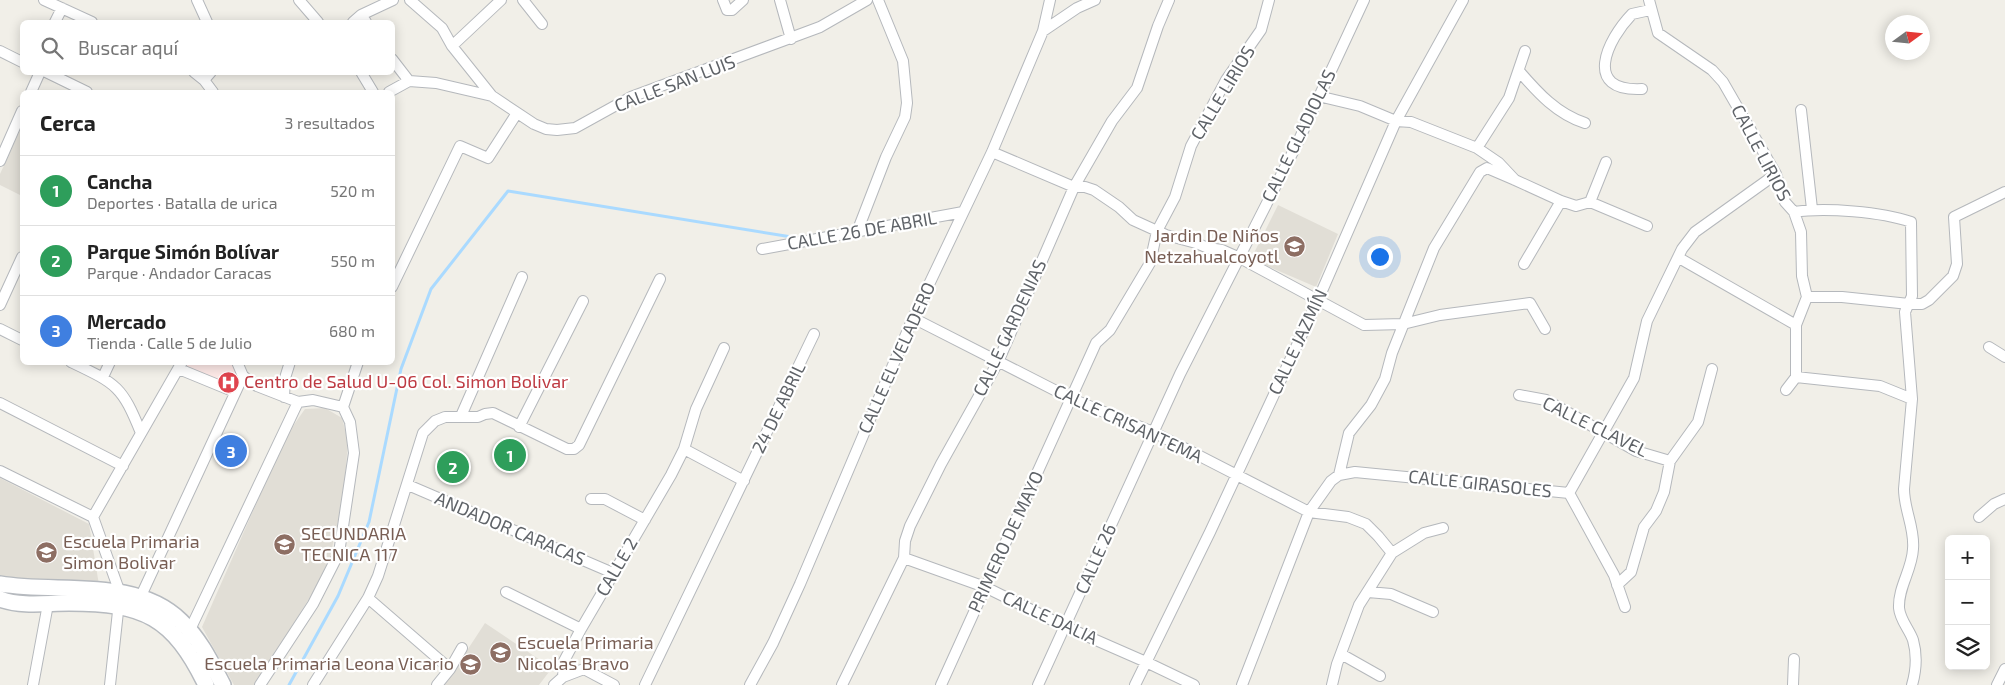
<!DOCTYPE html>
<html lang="es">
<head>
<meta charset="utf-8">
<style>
	body { margin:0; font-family:"Exo 2",sans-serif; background:#f6f6f6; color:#222 }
	.controls { position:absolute; right:15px; bottom:15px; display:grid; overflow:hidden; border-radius:8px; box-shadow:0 2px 12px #0003 }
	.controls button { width:45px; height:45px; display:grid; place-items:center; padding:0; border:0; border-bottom:1px solid #e0e0e0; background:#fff; color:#222; font:25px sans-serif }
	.compass { position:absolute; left:1885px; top:15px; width:45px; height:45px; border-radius:50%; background:#fff; box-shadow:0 2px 12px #0003; rotate:75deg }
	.you { position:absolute; left:1379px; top:256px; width:18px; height:18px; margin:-12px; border:4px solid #fff; border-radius:50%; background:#1a73e8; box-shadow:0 0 0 8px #1a73e833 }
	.badge { display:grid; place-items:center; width:32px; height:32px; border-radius:50%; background:#0b8043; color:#fff; font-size:16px; font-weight:700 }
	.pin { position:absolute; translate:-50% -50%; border:2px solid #fff; box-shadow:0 1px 5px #0006 }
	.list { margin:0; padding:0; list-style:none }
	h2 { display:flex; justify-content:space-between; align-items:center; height:65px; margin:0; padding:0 20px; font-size:21px }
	h2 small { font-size:16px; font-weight:400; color:#767676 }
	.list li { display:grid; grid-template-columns:32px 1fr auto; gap:15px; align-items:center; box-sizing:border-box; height:70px; padding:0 20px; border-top:1px solid #e0e0e0 }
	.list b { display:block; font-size:19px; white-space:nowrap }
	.list p { margin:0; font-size:16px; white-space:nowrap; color:#767676 }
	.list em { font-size:16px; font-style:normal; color:#767676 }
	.icon { flex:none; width:28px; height:28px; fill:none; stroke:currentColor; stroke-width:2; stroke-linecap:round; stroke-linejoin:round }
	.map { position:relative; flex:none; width:2005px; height:685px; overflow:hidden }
	.search { position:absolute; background:#fff; box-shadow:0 2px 12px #0003; left:20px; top:20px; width:375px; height:55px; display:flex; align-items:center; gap:12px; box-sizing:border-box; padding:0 18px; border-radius:8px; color:#767676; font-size:19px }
	.panel { position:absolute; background:#fff; box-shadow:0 2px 12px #0003; left:20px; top:90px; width:375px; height:275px; border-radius:8px }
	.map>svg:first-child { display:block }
</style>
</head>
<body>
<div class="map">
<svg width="2005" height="685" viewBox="0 0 2005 685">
	<rect width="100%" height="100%" fill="#f1efe8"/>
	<path fill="#e1ded6" d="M22,126V196L0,185V174Z
		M1278,205L1338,234L1316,287L1251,259Z
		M325,408L342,418L348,441L344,493L330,557L317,586L255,685H234L202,627L286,436L305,409Z
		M0,478L89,524L99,585L0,579Z
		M485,623L552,668L539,685H439L468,649Z"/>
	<path fill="#fce8e6" d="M188,363H236L241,375L234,390L186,367Z"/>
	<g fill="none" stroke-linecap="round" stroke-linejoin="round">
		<path stroke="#aadaff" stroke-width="3" d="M289,685L338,596L369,522L401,369L431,289L508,191L798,238"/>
		<defs>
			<path id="minor" d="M44,0L92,22
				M197,0L207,22
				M299,0L318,22
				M410,0L442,28L452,46L492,96L534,124L546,129L557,130L575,128L631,97L820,27L867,0
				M523,0L542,24
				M723,0L727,10H732L743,0
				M780,0L791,39
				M1649,0L1658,33L1712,70L1723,82L1776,174L1785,202L1794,212L1801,232L1802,276L1807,297
				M361,15L393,0
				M55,22L62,8
				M353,22L361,15L366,22
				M1043,31L1050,0
				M452,46L501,0
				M0,51L22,62
				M392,59L409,81
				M1519,71C1538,93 1557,114 1585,123
				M46,72L87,92
				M194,72L204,80L213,92
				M361,72L373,92
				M204,80L211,72
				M1642,89C1582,92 1607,40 1632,14L1650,10
				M31,92L40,72
				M389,92L409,81L436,83L492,96
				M1318,96L1360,106L1396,121L1411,122L1477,148L1499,163L1515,180L1561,201L1576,206L1590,202
				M1801,110L1812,209
				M1477,148L1509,98L1525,51
				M992,152L1074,187H1085L1094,190L1119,207L1133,220L1166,235L1196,243L1208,248L1222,250L1240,258L1364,325L1403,324L1440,315L1530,303L1545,329
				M0,161L22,111
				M1590,202L1647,226
				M1590,202L1606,162
				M1794,212C1825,207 1882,212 1911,222L1912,296L1905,312L1912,399L1904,489C1904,510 1915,528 1913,549C1912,570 1898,587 1899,608C1900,620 1909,629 1913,640C1917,654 1916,671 1912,685
				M857,232L886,157L905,117L907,103L903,61L878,0
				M762,249L963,212
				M1679,258L1796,325
				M1524,264L1561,201
				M392,287L460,146L488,158L517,113
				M0,305L22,257
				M913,318L1072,399L1153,432L1309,512L1348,517L1366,524L1378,536L1392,553
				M0,329L22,340
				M1989,347L2005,357
				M71,362C117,384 122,386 141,433
				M237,362L243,376L257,386L298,402L313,400L343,407L350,422L354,453L339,553L313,604L260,685
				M179,369L235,392
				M103,377L110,362
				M1796,377L1880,386L1912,399
				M1786,390L1796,377V325L1807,297H1842L1909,304H1922L1929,300L1953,276L1957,264L1954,217L2005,192
				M1519,395L1546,400L1636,451L1670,461
				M284,397L285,378L290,362
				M0,403L123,466
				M343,407L358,362
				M461,416L522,277
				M519,427L583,301
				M684,449L744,481
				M0,471L93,517
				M1339,475L1349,433L1371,405L1385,379L1392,353L1434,248L1480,172L1487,168L1515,180
				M408,485L613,573
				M1569,493L1634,378L1647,321L1682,249L1695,232L1776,174
				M1569,493L1614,575L1625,607
				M591,499H605L645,520
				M1979,517L1994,504L2005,499
				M1392,553L1424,533L1443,528
				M904,558L985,587L1066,627L1146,662L1194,685
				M1617,585L1631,572L1644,527L1656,511L1664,492L1670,461L1698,422L1712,369
				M506,592L581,629
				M1368,592L1391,594L1433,612
				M140,598L243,376
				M368,598L450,669
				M187,636L298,402
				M1341,654L1380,676
				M563,677L584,669L614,685
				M33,685L48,604
				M110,685L120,593L93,517L182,362
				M313,685L368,598L378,576L423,433L435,421L445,417H478L485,414L493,413L567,449H574L579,445L660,279
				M437,685L450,669L462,648
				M554,685L563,677L564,661L581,629L671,475L684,449L696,409L724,348
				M645,685L814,334
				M750,685L773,643L800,584L913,318L992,152L1043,31L1077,8L1095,0
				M842,685L904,558L905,541L910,526L941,464L998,362L1074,187L1112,121L1137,88L1158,26L1169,0
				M941,685L1096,343L1110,330L1150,263L1157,231L1175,197L1191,146L1226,80L1261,30L1269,0
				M1038,685L1180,374L1297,144L1364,0
				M1135,685L1210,532L1318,300L1396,121L1463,0
				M1242,685L1309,512L1331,481L1339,475L1355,472L1569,493
				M1332,685L1337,664L1359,605L1392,553
				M1793,685L1794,659
				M1997,685L2005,669"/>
			<path id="secondary" d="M0,584C58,594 135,576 181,621C200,639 211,662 223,685
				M0,599C22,607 46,603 69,603C144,603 173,617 206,685"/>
		</defs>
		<use href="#minor" stroke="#b5b8bc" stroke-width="12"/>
		<use href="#secondary" stroke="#b6babf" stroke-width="18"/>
		<use href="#minor" stroke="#fff" stroke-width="10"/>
		<use href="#secondary" stroke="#fff" stroke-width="15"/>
	</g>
	<defs>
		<symbol id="school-disc" viewBox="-11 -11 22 22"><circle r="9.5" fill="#8d6e63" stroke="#fff"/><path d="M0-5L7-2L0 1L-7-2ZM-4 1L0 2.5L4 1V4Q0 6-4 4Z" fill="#fff"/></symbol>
		<symbol id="hospital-disc" viewBox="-11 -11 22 22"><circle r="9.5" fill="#e0444e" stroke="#fff"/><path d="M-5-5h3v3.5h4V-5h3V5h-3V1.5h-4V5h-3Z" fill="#fff"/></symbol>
	</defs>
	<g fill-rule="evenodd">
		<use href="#school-disc" x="1282" y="234" width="25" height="25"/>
		<use href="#hospital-disc" x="216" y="370" width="25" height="25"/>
		<use href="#school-disc" x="272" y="532" width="25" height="25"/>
		<use href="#school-disc" x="34" y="540" width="25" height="25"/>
		<use href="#school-disc" x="488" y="640" width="25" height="25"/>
		<use href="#school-disc" x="458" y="652" width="25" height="25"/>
	</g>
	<g text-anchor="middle" stroke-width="4.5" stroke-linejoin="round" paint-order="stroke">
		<g font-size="18" fill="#5f6368" stroke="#fff">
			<text transform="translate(675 84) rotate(-21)" y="6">CALLE SAN LUIS</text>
			<text transform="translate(1223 93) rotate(-59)" y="6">CALLE LIRIOS</text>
			<text transform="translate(1299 136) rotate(-64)" y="6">CALLE GLADIOLAS</text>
			<text transform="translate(1761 153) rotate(62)" y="6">CALLE LIRIOS</text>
			<text transform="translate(862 231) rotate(-10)" y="6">CALLE 26 DE ABRIL</text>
			<text transform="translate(1010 328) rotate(-65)" y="6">CALLE GARDENIAS</text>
			<text transform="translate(1298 342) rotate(-65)" y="6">CALLE JAZMÍN</text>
			<text transform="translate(897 358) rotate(-66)" y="6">CALLE EL VELADERO</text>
			<text transform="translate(779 408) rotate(-64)" y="6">24 DE ABRIL</text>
			<text transform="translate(1128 424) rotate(25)" y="6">CALLE CRISANTEMA</text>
			<text transform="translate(1595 427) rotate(26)" y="6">CALLE CLAVEL</text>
			<text transform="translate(1480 484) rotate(6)" y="6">CALLE GIRASOLES</text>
			<text transform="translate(510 529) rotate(23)" y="6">ANDADOR CARACAS</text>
			<text transform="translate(1006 542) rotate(-65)" y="6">PRIMERO DE MAYO</text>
			<text transform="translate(1096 559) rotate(-66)" y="6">CALLE 26</text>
			<text transform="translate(617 567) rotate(-60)" y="6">CALLE 2</text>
			<text transform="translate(1050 618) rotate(25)" y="6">CALLE DALIA</text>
		</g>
		<g font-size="18" fill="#785e54" stroke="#fff" text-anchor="start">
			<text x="1279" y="242" text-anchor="end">Jardin De Niños<tspan x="1279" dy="21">Netzahualcoyotl</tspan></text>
			<text x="301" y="540">SECUNDARIA<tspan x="301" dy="21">TECNICA 117</tspan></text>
			<text x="63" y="548">Escuela Primaria<tspan x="63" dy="21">Simon Bolivar</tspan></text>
			<text x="517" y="649">Escuela Primaria<tspan x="517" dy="21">Nicolas Bravo</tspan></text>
			<text x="454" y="670" text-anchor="end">Escuela Primaria Leona Vicario</text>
		</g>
		<g font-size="18" fill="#be3a42" stroke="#fff" text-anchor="start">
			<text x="244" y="388">Centro de Salud U-06 Col. Simon Bolivar</text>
		</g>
	</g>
</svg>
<div class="controls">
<button>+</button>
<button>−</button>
<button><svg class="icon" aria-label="layers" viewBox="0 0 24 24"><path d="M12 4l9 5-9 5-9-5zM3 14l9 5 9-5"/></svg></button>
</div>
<svg class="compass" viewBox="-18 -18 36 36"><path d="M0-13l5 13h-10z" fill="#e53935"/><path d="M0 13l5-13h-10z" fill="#767676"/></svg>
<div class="you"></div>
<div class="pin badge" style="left:510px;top:455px;background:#2e9e5b">1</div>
<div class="pin badge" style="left:453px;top:467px;background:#2e9e5b">2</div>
<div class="pin badge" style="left:231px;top:451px;background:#3f7fe0">3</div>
<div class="search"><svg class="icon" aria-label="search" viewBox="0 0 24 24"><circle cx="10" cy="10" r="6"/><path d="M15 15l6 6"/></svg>Buscar aquí</div>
<section class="panel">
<h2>Cerca<small>3 resultados</small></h2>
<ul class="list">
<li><span class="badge" style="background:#2e9e5b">1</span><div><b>Cancha</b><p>Deportes · Batalla de urica</p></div><em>520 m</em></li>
<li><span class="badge" style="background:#2e9e5b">2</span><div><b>Parque Simón Bolívar</b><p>Parque · Andador Caracas</p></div><em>550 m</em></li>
<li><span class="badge" style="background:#3f7fe0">3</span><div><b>Mercado</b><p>Tienda · Calle 5 de Julio</p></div><em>680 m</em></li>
</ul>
</section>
</div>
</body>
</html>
